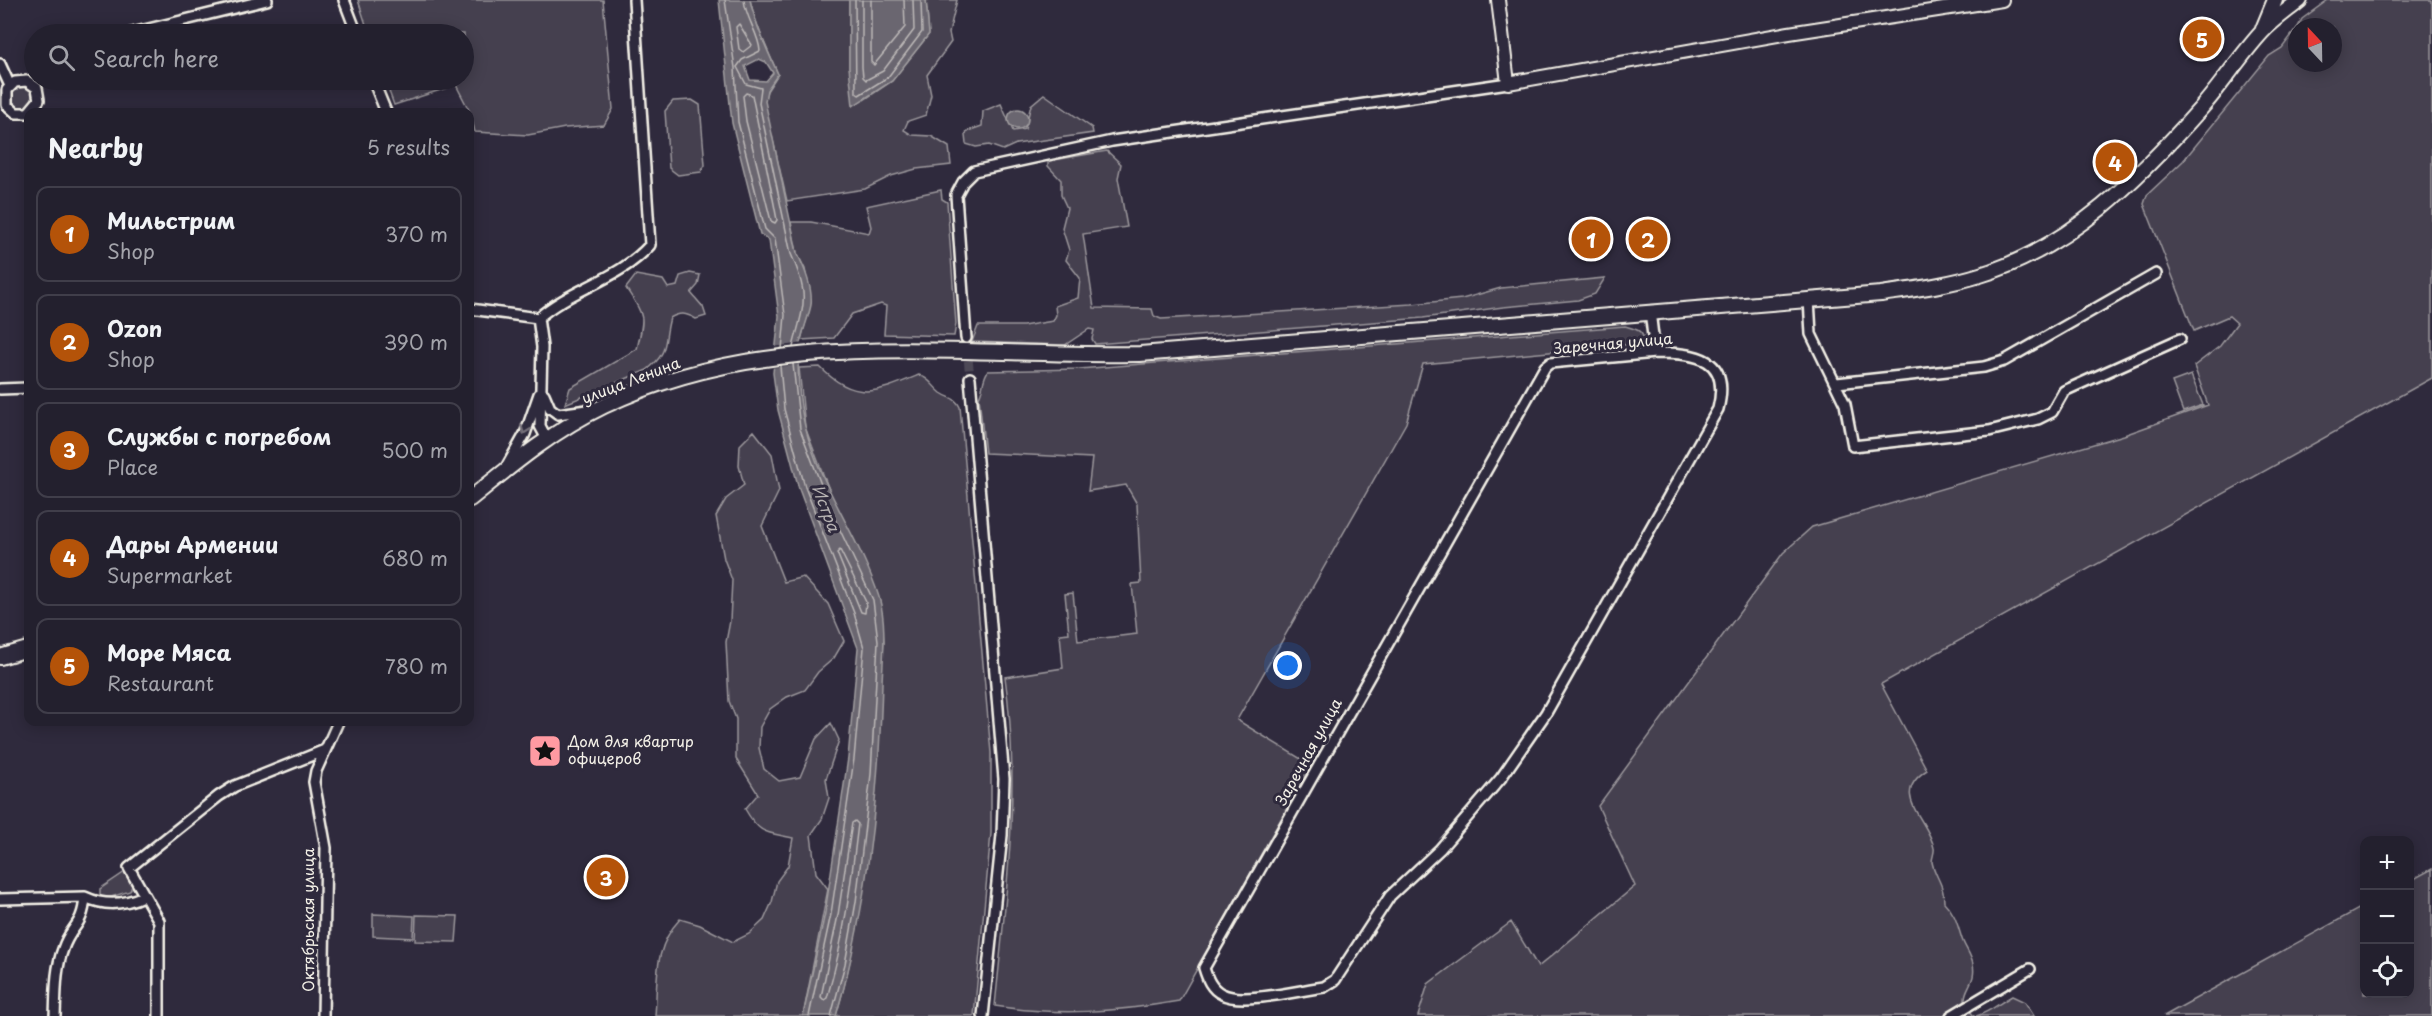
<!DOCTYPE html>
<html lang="en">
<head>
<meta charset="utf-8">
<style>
	body { margin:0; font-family:"Playpen Sans",sans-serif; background:#2f2d3a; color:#f1f3f6 }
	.controls { position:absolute; right:18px; bottom:18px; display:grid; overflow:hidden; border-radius:12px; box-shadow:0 3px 15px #0003 }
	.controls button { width:54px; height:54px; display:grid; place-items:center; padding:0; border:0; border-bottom:2px solid #403e4a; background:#23202e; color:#f1f3f6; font:30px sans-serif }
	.compass { position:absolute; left:2288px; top:18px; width:54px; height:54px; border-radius:50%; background:#23202e; box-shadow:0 3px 15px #0003; rotate:338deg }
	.you { position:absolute; left:1288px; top:666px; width:21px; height:21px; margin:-15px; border:4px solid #fff; border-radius:50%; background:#1a73e8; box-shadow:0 0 0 9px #1a73e833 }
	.badge { display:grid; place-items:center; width:39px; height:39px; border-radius:50%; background:#b45309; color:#fff; font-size:20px; font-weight:700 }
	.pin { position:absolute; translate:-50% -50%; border:3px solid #fff; box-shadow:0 2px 6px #0006 }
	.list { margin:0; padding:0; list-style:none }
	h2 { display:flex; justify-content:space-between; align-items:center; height:78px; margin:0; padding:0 24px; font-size:26px }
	h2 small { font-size:20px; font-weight:400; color:#a3a3aa }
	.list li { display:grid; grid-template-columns:39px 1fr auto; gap:18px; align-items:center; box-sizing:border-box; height:96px; margin:0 12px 12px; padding:0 12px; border:2px solid #403e4a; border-radius:12px }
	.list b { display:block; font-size:22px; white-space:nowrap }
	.list p { margin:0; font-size:20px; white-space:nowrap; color:#a3a3aa }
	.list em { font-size:20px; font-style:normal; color:#a3a3aa }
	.icon { flex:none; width:33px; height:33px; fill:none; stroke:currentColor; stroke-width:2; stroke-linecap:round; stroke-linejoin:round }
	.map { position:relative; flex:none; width:2432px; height:1016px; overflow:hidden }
	.search { position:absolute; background:#23202e; box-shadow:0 3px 15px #0003; left:24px; top:24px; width:450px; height:66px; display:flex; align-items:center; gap:15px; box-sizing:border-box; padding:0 21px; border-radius:33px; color:#a3a3aa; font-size:22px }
	.panel { position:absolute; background:#23202e; box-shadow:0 3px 15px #0003; left:24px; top:108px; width:450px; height:618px; border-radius:12px }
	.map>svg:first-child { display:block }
</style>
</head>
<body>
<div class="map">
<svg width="2432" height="1016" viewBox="0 0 2432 1016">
	<rect width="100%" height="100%" fill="#2f2a3d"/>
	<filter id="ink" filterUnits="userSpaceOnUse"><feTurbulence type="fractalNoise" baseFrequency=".0167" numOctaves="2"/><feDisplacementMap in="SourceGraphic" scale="12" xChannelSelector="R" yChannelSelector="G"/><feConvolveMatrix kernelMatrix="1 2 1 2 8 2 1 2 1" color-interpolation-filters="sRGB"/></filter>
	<g filter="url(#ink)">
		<path fill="#454050" stroke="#9c989c" stroke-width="1.5" d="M358,0H603L613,109L604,125L565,128L528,135L475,132L470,112L456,85L394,105L385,80H464V34H369Z
			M750,0H849V67L864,100L892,81L929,34L926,0H957L949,33L951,42L927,75L931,95L926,115L908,121L904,130L912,135L931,136L949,147L951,165L916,169L891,176L865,189L787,201L764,101L767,91L778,74C767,49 756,26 750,0Z
			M2328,0H2432V378L1881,684L1927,770C1888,795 1929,819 1934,848C1935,852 1932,857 1932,862C1935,877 1944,883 1944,902C1956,914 1957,924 1962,939C1965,948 1972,956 1973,965C1978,988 1952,992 1974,1016H1418L1428,984L1511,922L1538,967L1635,886L1598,806L1783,553L1812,527L2124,435L2208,405L2194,366L2220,346L2237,323L2229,316L2194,331L2144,204L2147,195L2183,161L2269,56L2282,48L2297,28V63H2333V27H2298L2302,19Z
			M11 97a11 11 0 1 1 22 0a11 11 0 1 1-22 0Z
			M1044,94L1092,128L1093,133L1016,144L1003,150L989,145L976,147L966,144L965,135L968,131L982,126L983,111L1001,104L1013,131L1025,129L1031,105Z
			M692,100L700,105L705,165L701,172L678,175L669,168L665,111L673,101Z
			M1107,151L1121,164L1118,178L1127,227L1083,234L1094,308L1152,309L1154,316L1161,319L1412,304L1462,299L1501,288L1605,278L1595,294L1578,300L1503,307L1423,318L1095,344L1092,339L1094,330L1089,329L1065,345L972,342L978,326H1023L1053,321L1056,315L1055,306L1078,298L1080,278L1066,260L1069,250L1062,228L1067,208L1061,195V180L1048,166V161Z
			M941,190L942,199L947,202L956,324L954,336L884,334L886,306L881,304L852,314L834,338L801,340L811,302L805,269L797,253L791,222H811L869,233L871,227L866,206Z
			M690,273L700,275L698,285L691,293L703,307L706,316L696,319C686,313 680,312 670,318C663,342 670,352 647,370L565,404L570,388L637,349C645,314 645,318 626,288L636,275L663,280L668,288L677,286L680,276Z
			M1625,326C1636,329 1644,330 1644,343L1423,364L1406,423L1237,720L1311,765L1179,1001C1116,1012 1058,1016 995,1006C1006,896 1021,788 1005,677L1063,668L1060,634L1069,633L1065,594L1073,593L1078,641L1137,634L1132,584L1141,583L1137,504L1126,485L1088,491L1092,458L985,453L979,397C984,388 982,379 988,371L1079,369Z
			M820,367C855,403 878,392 919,375C931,379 932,386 941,393C950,399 955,397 960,407L991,753V833L974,1016H836C872,895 873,767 884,641L879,599L836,508L805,427L799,368Z
			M2191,375L2203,405L2183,412L2172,382Z
			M754,431L772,454L779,491L762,526L784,582L803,577L828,604L844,641L834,658L818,672L805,690L787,697L770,709L760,727L759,748L764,769L779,781L800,777L816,739L831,723L839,740L826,779L829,798L822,819L811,835L816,873L828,889L803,1016H655C658,978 653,948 680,919L700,925L733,942L749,934L764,920L772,902L777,881L788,866L793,838C766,832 760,835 745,809L758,794L736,759V719L729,701L726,642L730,621L732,580L724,559L716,516L726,499L744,485L739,466L740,445Z
			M2432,869V1016H2164L2364,906V994H2410V881Z
			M125,872L133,883L130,891L108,898L100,896V889Z
			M373,914L414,916L413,938L373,936Z
			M416,915L458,916L456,942L415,941Z
			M2012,996L2025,1002L2034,1016H1976C1991,1012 1999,1003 2012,996Z"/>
		<path fill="#6a6670" stroke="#a19ea0" stroke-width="1.5" fill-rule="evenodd" d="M719,0H750C756,26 767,50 778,74L767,90L765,101L797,253C804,267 813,289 811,305C808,320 801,334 799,349C797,373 799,403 805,426C820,487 860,538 879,597C887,624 883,656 882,683C879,794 868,909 836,1016H803L825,913L848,758L858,648L799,489L778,410L773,373L779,316L769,240L760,234L732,123ZM759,59L766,62L773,73L766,81L750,80L745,66Z
			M849,0H926L929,34L892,81L853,106L849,67Z
			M1008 119a10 10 0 1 1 20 0a10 10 0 1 1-20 0Z"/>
		<path fill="#2f2a3d" d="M804,343L802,364L771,368L773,347Z"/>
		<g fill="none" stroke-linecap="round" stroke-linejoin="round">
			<path stroke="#bdb9b8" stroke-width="1.5" d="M725,0L735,68L738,122L765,229L775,239L785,315L782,349
				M744,0C746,19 759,34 760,51L742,60L737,67L746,84L761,88L759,103L791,254C810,297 804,304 793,347
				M855,0L856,93L859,95L888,77L922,32L921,0
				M862,0V67L863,77L866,80L883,71L914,30L913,0
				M871,0V62L874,65L905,27L904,0
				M739,24L752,45L743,52L739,49L736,27Z
				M746,93L752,95L774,204L777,220L775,223L771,221L746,121L743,96Z
				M793,364L800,429L831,511L873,600L878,641L871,774L856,902L845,964L831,1016
				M780,366L784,409L805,487L854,613L864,648L854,759L831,914L809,1016
				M840,550L866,602L865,613L861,612L837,553Z
				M855,821L858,824C851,883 844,941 827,998L824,1000L821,997L838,915L852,823Z"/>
			<path stroke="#4d4857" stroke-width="9" stroke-dasharray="9 4.5" stroke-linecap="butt" d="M967,347L970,378"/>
			<defs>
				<path id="minor" d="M344,0L357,34
					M128,34L267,0
					M0,64L10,86
					M373,80L386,112
					M28,113H16L7,105V90L15,82L27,81L37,88L39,100L29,112
					M1809,299L1811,334L1845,404L1853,446L1989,431L2038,419L2052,412L2064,391L2180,339
					M470,309L538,318
					M1650,311L1655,353
					M538,318C572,288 619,280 650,245L634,0
					M538,318L542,347L540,426L547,439
					M966,338L956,195L963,182L974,171L1112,141L1508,83
					M1655,353C1697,353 1731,357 1718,409L1546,713L1501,778L1440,849L1390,896L1335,980L1324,987C1300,990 1242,1005 1222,994C1211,989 1207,978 1204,968L1545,367L1550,363Z
					M970,378L1004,779L1002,835L983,1016
					M1837,383L1984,367L2004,361L2156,274
					M0,389L28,388
					M544,394L550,408L558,414L587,410
					M507,466L525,434L539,394
					M0,899L85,897C104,906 124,905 143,896
					M55,1016C56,994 55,970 63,949C71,925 83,927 85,897
					M159,1016V921L129,868L219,796L235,786L325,750
					M323,1016L326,848L314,782L316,771L338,722
					M1951,1016L2030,969"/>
				<path id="tertiary" d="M1498,0L1508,83L1789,33L2002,0"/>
				<path id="secondary" d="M2263,29L2275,0
					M470,499C512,465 554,430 604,406C771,325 962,357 1140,354L1881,294C1915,289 1948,285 1980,275C2071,248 2141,176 2202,107C2223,83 2240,56 2262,32C2273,20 2288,10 2300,0
					M0,657L28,649"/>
			</defs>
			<use href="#minor" stroke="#f4f1e8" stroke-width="14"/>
			<use href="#tertiary" stroke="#f4f1e8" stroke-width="16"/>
			<use href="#secondary" stroke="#f4f1e8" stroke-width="18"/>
			<use href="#minor" stroke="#2f2a3d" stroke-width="9"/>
			<use href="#tertiary" stroke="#2f2a3d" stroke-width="12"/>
			<use href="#secondary" stroke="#2f2a3d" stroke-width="14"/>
		</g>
		<defs><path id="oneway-chevron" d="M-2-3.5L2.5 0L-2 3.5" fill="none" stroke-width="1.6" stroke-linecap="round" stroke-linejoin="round" transform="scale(1.5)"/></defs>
		<use stroke="#747079" href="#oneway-chevron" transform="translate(525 430) rotate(111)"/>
	</g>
	<defs>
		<symbol id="sight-square" viewBox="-11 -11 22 22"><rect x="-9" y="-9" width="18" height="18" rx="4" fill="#ff9aa2" stroke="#2f2a3d"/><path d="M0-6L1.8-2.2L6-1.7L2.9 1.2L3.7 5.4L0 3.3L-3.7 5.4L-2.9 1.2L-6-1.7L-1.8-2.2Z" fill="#111"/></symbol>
	</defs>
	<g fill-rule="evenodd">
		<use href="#sight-square" x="526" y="732" width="38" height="38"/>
	</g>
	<g text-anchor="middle" stroke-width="6" stroke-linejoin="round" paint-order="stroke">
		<g font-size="15" fill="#f4f1e8" stroke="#2f2a3d">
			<text transform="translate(1613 344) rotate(-5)" y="5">Заречная улица</text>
			<text transform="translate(631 381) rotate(-21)" y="5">улица Ленина</text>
			<text transform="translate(1309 752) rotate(-61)" y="5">Заречная улица</text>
			<text transform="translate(309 920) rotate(-90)" y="5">Октябрьская улица</text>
		</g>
		<g font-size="15" fill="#f4f1e8" stroke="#2f2a3d" text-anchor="start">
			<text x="568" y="747">Дом для квартир<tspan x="568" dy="17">офицеров</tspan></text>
		</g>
		<g font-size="16" font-style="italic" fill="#b6b2b2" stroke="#2f2a3d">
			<text transform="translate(826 508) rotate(69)" y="6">Истра</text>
		</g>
	</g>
</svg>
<div class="controls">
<button>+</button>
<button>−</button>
<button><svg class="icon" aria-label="locate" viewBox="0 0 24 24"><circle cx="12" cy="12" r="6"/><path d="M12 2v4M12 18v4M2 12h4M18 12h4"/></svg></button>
</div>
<svg class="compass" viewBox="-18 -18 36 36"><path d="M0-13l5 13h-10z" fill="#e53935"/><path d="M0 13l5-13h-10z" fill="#a3a3aa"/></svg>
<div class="you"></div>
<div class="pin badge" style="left:1591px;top:239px">1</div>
<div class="pin badge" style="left:1648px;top:239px">2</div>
<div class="pin badge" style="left:606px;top:877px">3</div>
<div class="pin badge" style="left:2115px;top:162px">4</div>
<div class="pin badge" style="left:2202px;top:39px">5</div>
<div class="search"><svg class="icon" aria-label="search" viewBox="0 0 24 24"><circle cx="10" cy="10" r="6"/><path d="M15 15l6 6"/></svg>Search here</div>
<section class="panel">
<h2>Nearby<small>5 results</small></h2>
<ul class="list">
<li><span class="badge">1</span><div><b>Мильстрим</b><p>Shop</p></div><em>370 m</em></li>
<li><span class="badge">2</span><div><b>Ozon</b><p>Shop</p></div><em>390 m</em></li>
<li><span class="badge">3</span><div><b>Службы с погребом</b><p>Place</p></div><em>500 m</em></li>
<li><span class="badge">4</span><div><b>Дары Армении</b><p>Supermarket</p></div><em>680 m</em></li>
<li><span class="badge">5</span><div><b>Море Мяса</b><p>Restaurant</p></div><em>780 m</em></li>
</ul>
</section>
</div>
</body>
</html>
